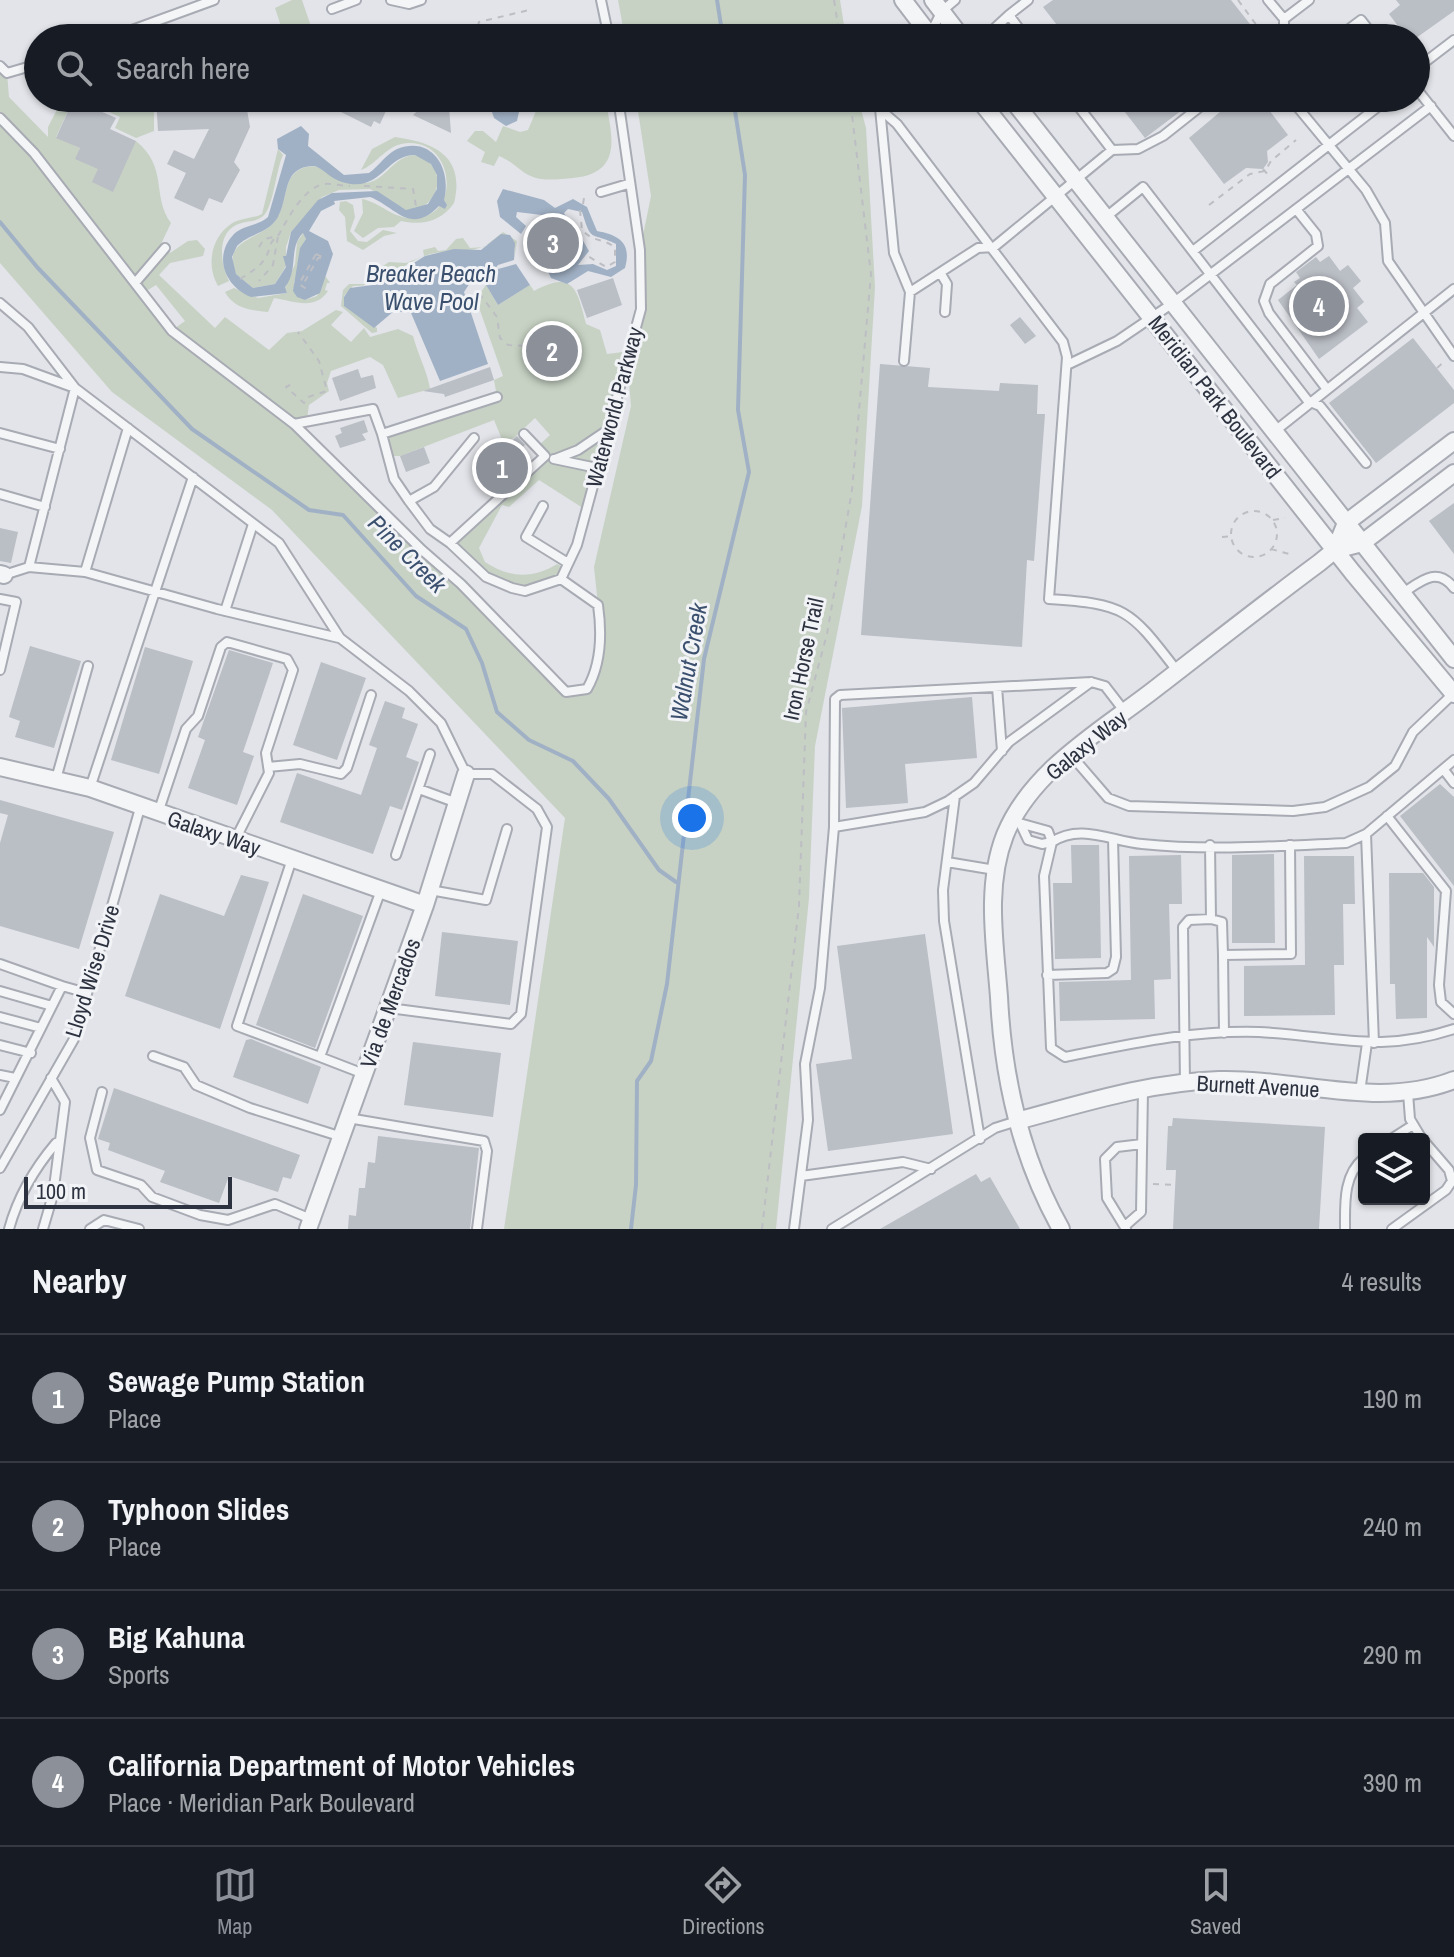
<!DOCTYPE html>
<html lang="en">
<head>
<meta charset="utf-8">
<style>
	body { margin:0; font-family:"Archivo Narrow",sans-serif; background:#242831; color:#f1f3f6 }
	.controls { position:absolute; right:24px; bottom:24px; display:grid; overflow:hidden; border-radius:8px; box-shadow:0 2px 6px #0004 }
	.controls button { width:72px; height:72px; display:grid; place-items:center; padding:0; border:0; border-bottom:2px solid #363941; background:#171b24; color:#f1f3f6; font:40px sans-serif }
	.scale { position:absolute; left:24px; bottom:20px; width:208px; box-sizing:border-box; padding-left:8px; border:4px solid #2c323f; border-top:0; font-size:22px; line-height:28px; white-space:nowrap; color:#2c323f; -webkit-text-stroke:6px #f1f3f6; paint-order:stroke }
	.you { position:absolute; left:692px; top:818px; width:28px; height:28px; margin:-20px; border:6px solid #fff; border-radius:50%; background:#1a73e8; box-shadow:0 0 0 12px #1a73e833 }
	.badge { display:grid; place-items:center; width:52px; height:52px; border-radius:50%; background:#8c9099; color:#fff; font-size:26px; font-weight:700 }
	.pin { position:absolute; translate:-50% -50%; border:4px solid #fff; box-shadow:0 2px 8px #0006 }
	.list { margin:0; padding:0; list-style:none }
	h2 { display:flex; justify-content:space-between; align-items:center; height:104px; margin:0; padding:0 32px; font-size:34px }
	h2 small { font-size:26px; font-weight:400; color:#9ea1a6 }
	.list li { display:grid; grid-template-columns:52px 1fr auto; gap:24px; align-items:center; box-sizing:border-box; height:128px; padding:0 32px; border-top:2px solid #363941 }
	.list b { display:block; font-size:30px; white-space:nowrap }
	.list p { margin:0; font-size:26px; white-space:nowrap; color:#9ea1a6 }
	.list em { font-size:26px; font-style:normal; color:#9ea1a6 }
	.icon { flex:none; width:44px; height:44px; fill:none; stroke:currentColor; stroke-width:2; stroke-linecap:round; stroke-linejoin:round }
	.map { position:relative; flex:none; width:1454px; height:1229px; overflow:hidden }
	.search { position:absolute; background:#171b24; box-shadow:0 2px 6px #0004; left:24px; right:24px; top:24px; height:88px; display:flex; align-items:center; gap:20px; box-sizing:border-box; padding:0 28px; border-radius:44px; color:#9ea1a6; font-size:30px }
	.sheet { height:616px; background:#171b24 }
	nav { display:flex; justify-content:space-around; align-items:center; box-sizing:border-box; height:112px; border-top:2px solid #363941; background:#171b24; font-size:22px; color:#9ea1a6 }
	nav a { display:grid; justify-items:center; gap:4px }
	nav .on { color:#8c9099 }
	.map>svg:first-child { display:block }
</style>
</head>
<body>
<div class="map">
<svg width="1454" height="1229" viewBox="0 0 1454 1229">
	<rect width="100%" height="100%" fill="#e2e4e9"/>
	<path fill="#c7d2c4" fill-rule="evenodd" d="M292,0H302L315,38L284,35L275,8Z
		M618,0H840L846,38H625Z
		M0,66L7,73L9,97L48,137V127L63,98H74L56,137L80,148L76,159L136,141C169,168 151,196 171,223L161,244L170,253L188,241L197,240L205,249L203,256L170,263L159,275L215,328L225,317L269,350L287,333L302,331L336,310L343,312L331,325L351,342L364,328L370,337L398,329L413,336C418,355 428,373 430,389L398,398L383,365L370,357L331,371L327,383L329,391L309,405L307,419L295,424L566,692L587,689L595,676L598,605L594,567L631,406L628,370L586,510L539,480L509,507L502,505L479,548L485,562C509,578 533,579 557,564L566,569L561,579L525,591L486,577L450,543L545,457L536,448L550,435L535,418L514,438L503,442L494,420L400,456H388L382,434L497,397L494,380L503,376L476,299L486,285L498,305L530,285L534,291C573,270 577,288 586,324L600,330L607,354L631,351L641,309L640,250L651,196L636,98H858L866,128L875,287L862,506L815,746L809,898L776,1229H504L565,818L272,510L112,392L0,263ZM156,285L185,321L171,331L143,293Z
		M100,98H147V109H154V131L136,138L115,128L120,117L96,106Z
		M547,98H605C612,135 624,173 573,178C561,179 548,181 536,178C521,174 513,161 499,156L494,166L481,162L485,152L467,141L475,131H483L496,142L503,126L520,132L528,130L539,104Z
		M395,137C432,142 466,155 454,203C442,221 422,226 401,221L394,227L378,228L363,238L354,231L363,213L362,199C382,203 392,219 414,218C461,218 456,141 408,143C386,144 378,164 361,170L372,149Z
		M278,149L283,155C276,170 274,202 265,214C258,223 246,220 236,225C216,235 221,265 229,281L218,286C206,266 211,237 231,224C240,218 252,219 262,214Z
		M415,155C450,163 442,211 406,210L370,189L339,190L322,197L291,232L286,247V266L275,284L253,288L236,274C221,239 259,241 275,221C291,200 279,167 315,166C331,173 345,183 364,183C385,183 392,156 415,155Z
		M346,201L353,205L355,217L350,231L358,241L367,242L383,230L397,233L384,236L363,250L347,241L345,217L339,210L340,202Z
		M304,232L306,239C297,252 302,267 294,282L305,300L317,296L324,276L326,277L330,283H327L325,290L328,291C315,311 294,301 274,298L268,312C251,310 234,309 225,292L234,288L258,298L287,293L285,288L295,264L297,242Z
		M503,232L517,241L514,260L515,247L499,236C480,257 453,247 427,255C394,266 393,286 353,286L344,296V305L377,328V332L372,333L341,306L343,290L349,284H371L389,275L383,266L389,262L406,263L424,256L423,250L435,247L438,251L446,250L456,239L463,238L470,248L484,247Z"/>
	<path fill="#a1b1c5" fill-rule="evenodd" d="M493,98H522L517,121L506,126L494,118L490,106Z
		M301,126L309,134L308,146L344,175L369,173C379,166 386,154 397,149C433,135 452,170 444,200L447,205L445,209L439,206C410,236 396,207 370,197L334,201L335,204L321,211L309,231L328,241L333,254L320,293L305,300L297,297L293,291L300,248L306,239L303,233C288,248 299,270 285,287L287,293L251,297C226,287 212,257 234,234C243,225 258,226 268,217L286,155L278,149L277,139ZM415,155L431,164L437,175V189L428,204L406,210L377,191L332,193L318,200L291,232L286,256H283L286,267L275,284L253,288L236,274L232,257L237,246C250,233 268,234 278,217C290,196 281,166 315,166C325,170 331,179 342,182C381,194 385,155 415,155Z
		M503,189L544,200L555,208L573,199L587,207L597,231C619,235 632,243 625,268L611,277L588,271L567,284L551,278L541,256L546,242L555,236L549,229L550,216L517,212L516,217L526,226L521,234L500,217L497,201ZM568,209L582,212C592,244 590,231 616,244V266L607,270L593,264L578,265L589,251L582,239L578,243L568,235L570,224L564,213Z
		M501,234L510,235L515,243L514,260L498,265L486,280L470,283L464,292L488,364L440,381L411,313L394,311L374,328L344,306V297L350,288L380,284L425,256L454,249L481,250Z
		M516,264L530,285L498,305L486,285L498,269Z"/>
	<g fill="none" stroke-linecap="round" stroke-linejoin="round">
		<path stroke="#a1b1c5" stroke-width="4" d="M717,0L723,38
			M0,222L37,267L192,429L309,510L343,515L416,596L466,629L482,663L497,712L529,740L573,761L609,799L659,870L676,882
			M631,1229L636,1185L637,1081L651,1061L667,984L704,659L749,472L738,410L745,175L733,98"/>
	</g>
	<path fill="#babec5" d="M1053,0H1231L1261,38H1067L1043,7Z
		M1396,0H1454V11L1416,38H1407L1389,14L1400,5Z
		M74,98H95L91,107L116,118L110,129L136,141L113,192L92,182L98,169L75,159L80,148L56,138Z
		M156,98H245L250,127L234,162L240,170L222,203L209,198L203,211L174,198L186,173L167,164L174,150L194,159L209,129L158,131Z
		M313,98H392L380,124L374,121L371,127Z
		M1114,98H1198L1145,138Z
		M1243,98H1260L1288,135L1267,151L1268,162L1263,169L1246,168L1224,184L1189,138L1233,101L1235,104Z
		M430,99L449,107L451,133L413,115Z
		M1329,256L1340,271L1348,265L1361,281L1353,288L1364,302L1357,308L1368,322L1319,359L1278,300L1297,285L1294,282L1300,278L1296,272L1316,257L1320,262Z
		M613,278L622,305L587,318L577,290Z
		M1020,317L1036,336L1025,344L1010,325Z
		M1413,338L1454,390V403L1376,463L1329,403Z
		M880,364L930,368L928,387L999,391L1000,383L1038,385L1037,414H1045L1034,561L1027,560L1022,647L861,635Z
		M490,367L494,380L445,397L444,394L423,391Z
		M358,369L361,378L373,375L376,388L340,401L332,378Z
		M364,420L368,432L362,434L366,440L340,448L335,436L342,433L340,428Z
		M517,436L525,445L516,453L526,464L496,491L478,473Z
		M424,447L430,463L406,472L400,456Z
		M1454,503V554L1429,521Z
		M0,528L18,532L11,563L0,561Z
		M30,646L81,661L54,748L15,737L20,721L9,717Z
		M145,647L193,661L159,774L111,760Z
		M229,650L273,663L243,752L254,756L237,805L188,788L205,740L198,737Z
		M321,662L366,678L337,760L293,745Z
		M972,697L977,758L905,764L908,803L846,808L842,708Z
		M385,701L405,708L402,718L418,724L406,757L419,762L402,810L390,806L373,854L280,822L297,773L361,795L377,748L369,745Z
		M1440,784L1454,797V886L1400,816Z
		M0,800L114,832L79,949L0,926V843L8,815L0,813Z
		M1071,845H1099L1101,958L1055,959L1053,883H1072Z
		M1274,854L1275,943H1232V855Z
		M1181,855L1182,904H1169L1171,979L1154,980L1155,1019L1060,1021L1059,982L1131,980L1129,856Z
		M1304,856H1354L1355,904H1343L1344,965H1334L1335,1015L1244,1016V966L1305,965Z
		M1389,873H1423L1434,887V947L1427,937V1018L1396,1019L1395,984H1390Z
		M241,875L269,882L220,1029L125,996L160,894L224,916Z
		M303,894L363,916L315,1048L256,1025Z
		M442,932L518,941L510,1005L435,996Z
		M925,934L953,1134L828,1151L816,1064L852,1059L837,946Z
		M251,1039L321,1067L308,1104L233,1077L246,1040Z
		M413,1042L501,1053L493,1117L404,1105Z
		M114,1088L300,1155L291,1179L283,1177L278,1192L229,1176L219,1203L160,1182L165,1171L108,1150L110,1143L98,1139Z
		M1173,1118L1325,1127L1319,1229H1173L1176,1170H1166L1168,1126H1172Z
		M378,1136L479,1148L470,1229H348L349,1215L356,1216L359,1188H365L368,1162L375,1163Z
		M976,1174L981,1182L990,1177L1020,1229H880Z"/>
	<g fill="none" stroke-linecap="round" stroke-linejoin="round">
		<defs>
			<path id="service" d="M391,0L409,4L421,0
				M601,0L609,38
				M1268,0L1284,19
				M332,9L356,0
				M1009,15L1028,0
				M930,34L942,11L955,0
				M110,38L214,0
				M984,38L1009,15L1026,38
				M1284,38V19L1309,0
				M1337,38L1361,20L1375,38
				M0,66L7,73L38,64
				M1416,69L1454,40
				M1416,88L1454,136
				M879,98L894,253L910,292L978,248L994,247L1112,150L1138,149L1163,136L1211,98
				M1072,98L1112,150
				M1290,98L1366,190L1385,223L1388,261L1454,356
				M882,111L897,124L1063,342L1067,357L1049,599C1128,604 1130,610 1178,672
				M0,118L34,153L172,331L294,424L422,550L461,584L566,692L587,689C602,663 602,633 598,605L561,579
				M601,192L628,184
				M1296,209L1316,234L1318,246L1270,284L1264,301L1269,313L1326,388
				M1106,217L1143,187L1308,401L1320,406L1366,463
				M1193,251L1389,98
				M941,274L947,284L945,312
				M135,283L165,248
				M0,303L28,327L75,388L279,543L340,638L409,691L441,723L466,774H492L537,809L547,827L521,1014L511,1024L389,1008
				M904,361L910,292
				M1067,365L1117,341L1173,303L1431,106
				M0,367L23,369L75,388
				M294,424L373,409L382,434
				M128,428L85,572L217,609L339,638
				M1275,431L1454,289
				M0,433L60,449
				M474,438L434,487L409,501L430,529L450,543L545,456L524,434
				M554,459L597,468
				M555,459L578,450L609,429
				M0,494L45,507
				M409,501L394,479L382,434L497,397
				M543,506L526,537L568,563
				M450,543L486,577L512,588L525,591L561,579L577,545L641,309L640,250L618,98
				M29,567L85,572
				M4,575L29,567L75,388
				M1403,593C1421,581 1437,566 1454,588
				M0,599L16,602L0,670
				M225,611L253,524
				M997,687L1002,751
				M1071,755L1108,798L1129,806L1293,811L1325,807L1369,787L1395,766L1413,732L1453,694
				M1454,760L1366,834L1346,843C1279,846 1209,851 1142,844C1111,841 1080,823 1052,842L1044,876L1051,1048L1065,1057C1130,1044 1192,1030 1259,1032C1335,1036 1378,1054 1454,1029
				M268,767L300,764L341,774L347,768L371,695
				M1444,770L1454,783
				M56,779L88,666
				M90,788L193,477
				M419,789L457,803
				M955,796L943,890L944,921L980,1139
				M158,813L186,729L198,716L221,647L227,642L287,659L293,670L266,753L269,773L236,838
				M1387,816L1446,891L1439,985L1441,1002L1454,1014
				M1012,821L1048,831L1052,842L1042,844L1028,840L1021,825
				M834,827L925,812L948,801L974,783L1009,742L1091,682
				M1366,834L1374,1043
				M396,855L430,754
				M292,859L237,1026L320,1057
				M947,862L995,870
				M430,890L486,900L507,829
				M1211,919L1222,922L1223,955
				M0,964L62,986
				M1047,975L1107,973L1113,969L1116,957L1113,839
				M0,991L52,1006
				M0,1017L41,1028
				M1224,1033L1223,955L1291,954L1290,845
				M0,1045L31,1053
				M153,1056L184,1067L196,1085L250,1108L342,1137
				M364,1074L320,1057L381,890
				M0,1075L15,1078
				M1185,1083L1183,927L1189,920L1211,919L1210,845
				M102,1092L90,1138L97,1170L141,1185L152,1197L200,1215L228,1220L275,1204L311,1219
				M1360,1092L1367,1043
				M1408,1093L1410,1119L1422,1139
				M0,1110L62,986L87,993
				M348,1118L484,1141L487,1151L477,1229
				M1391,1139L1413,1125
				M0,1168L74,1039L140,808
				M801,1176L903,1162L931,1169
				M1125,1226L1141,1212L1143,1090
				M9,1229C18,1196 34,1169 56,1143
				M43,1229L53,1195L65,1102L51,1078
				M90,1229L104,1220L139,1229
				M794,1229L808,1120L805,1064L820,988L834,827L835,699L840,695L1091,682L1105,686L1125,712
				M832,1229L995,1128L1017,1121
				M1126,1229L1107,1198L1105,1159L1117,1147L1142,1144
				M1345,1229C1345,1204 1343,1175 1364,1158
				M1392,1229L1446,1190L1452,1181L1449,1170L1424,1141"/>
			<path id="minor" d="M903,0L932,38
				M933,0L962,38
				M978,98L1353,573L1454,694
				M1011,98L1454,659
				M1335,550L1362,543L1454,473
				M0,574L4,575
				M0,767L90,788L425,905
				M1017,1121C1084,1103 1150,1082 1219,1080C1299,1078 1377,1110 1454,1080
				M308,1229L425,905L466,774
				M1061,1229C1021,1158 1003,1078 999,997C995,944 985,886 1005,835C1032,768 1106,728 1160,685C1213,644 1265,603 1319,563L1335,550L1346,523L1454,441"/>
		</defs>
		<use href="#service" stroke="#a8abb3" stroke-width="12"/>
		<use href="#minor" stroke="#a8abb3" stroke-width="20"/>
		<path stroke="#bcbec3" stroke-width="2" stroke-dasharray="6 6" stroke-linecap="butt" d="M834,0L840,38
			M1238,0L1266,38
			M350,38H352
			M474,38L479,22L529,10L528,7
			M402,110L404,102L413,106
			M1263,169L1270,177
			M364,186L413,189L416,206
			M583,204L584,198
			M1209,205L1250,174L1265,171L1271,161L1296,140
			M580,210L582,230C594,243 605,238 615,248V262L606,267L586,255
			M259,247L264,239L278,236C287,220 303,188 324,184C332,183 342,186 350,186
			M316,254L324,258H318L304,283L305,288L299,284Z
			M240,279C251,272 262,266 267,255C271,246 269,242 278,236L273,265L259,281
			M479,293L497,317L500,338L508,345L533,346L548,335L553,339
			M546,344L554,335L565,353L563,355
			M543,349L551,369L561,364L560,360
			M1437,368L1445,361
			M290,385L286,387L304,403L308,397L327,391L319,361L298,332
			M1231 534a23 23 0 1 1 46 0a23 23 0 1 1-46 0Z
			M1273,520L1285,518
			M1222,537L1232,536
			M1271,549L1289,554
			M1153,1184L1175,1185
			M762,1229L799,906L806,712L827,634L852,490L871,274L850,98"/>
		<use href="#service" stroke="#f4f5f7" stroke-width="8"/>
		<use href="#minor" stroke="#f4f5f7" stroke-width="16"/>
	</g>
	<g text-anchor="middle" stroke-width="6" stroke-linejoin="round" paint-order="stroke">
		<g font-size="22" fill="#2c323f" stroke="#f1f3f6">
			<text transform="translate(1215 397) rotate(52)" y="8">Meridian Park Boulevard</text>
			<text transform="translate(614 407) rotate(-75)" y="8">Waterworld Parkway</text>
			<text transform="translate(803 659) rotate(-78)" y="8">Iron Horse Trail</text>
			<text transform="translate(1086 745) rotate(-39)" y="8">Galaxy Way</text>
			<text transform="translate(214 833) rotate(19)" y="8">Galaxy Way</text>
			<text transform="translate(92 971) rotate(-73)" y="8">Lloyd Wise Drive</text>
			<text transform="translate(390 1003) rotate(-70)" y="8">Via de Mercados</text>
			<text transform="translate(1258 1086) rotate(3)" y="8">Burnett Avenue</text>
		</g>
		<g font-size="24" font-style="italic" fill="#3b506e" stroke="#f1f3f6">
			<text x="431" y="282">Breaker Beach<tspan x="431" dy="28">Wave Pool</tspan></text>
			<text transform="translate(407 554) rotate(45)" y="8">Pine Creek</text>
			<text transform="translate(689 662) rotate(-80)" y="8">Walnut Creek</text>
		</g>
	</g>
</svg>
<div class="controls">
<button><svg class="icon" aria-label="layers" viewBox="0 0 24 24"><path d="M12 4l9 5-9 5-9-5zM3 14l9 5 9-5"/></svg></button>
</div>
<div class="scale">100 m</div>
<div class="you"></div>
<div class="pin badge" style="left:502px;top:468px">1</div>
<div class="pin badge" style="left:552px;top:351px">2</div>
<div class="pin badge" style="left:553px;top:243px">3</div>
<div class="pin badge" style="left:1319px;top:306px">4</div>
<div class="search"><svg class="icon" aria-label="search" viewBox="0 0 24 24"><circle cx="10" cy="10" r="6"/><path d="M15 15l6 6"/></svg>Search here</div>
</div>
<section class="sheet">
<h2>Nearby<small>4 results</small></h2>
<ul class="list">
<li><span class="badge">1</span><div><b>Sewage Pump Station</b><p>Place</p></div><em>190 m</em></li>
<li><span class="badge">2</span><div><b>Typhoon Slides</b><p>Place</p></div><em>240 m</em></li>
<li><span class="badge">3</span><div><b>Big Kahuna</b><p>Sports</p></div><em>290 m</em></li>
<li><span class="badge">4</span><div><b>California Department of Motor Vehicles</b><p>Place · Meridian Park Boulevard</p></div><em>390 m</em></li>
</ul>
</section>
<nav>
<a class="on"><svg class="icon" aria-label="map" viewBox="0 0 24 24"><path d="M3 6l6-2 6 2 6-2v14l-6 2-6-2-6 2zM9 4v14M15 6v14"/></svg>Map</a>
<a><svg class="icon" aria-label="directions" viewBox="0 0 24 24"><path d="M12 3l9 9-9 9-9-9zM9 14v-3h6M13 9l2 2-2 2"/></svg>Directions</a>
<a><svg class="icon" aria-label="saved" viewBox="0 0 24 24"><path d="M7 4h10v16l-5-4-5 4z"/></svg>Saved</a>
</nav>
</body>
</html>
